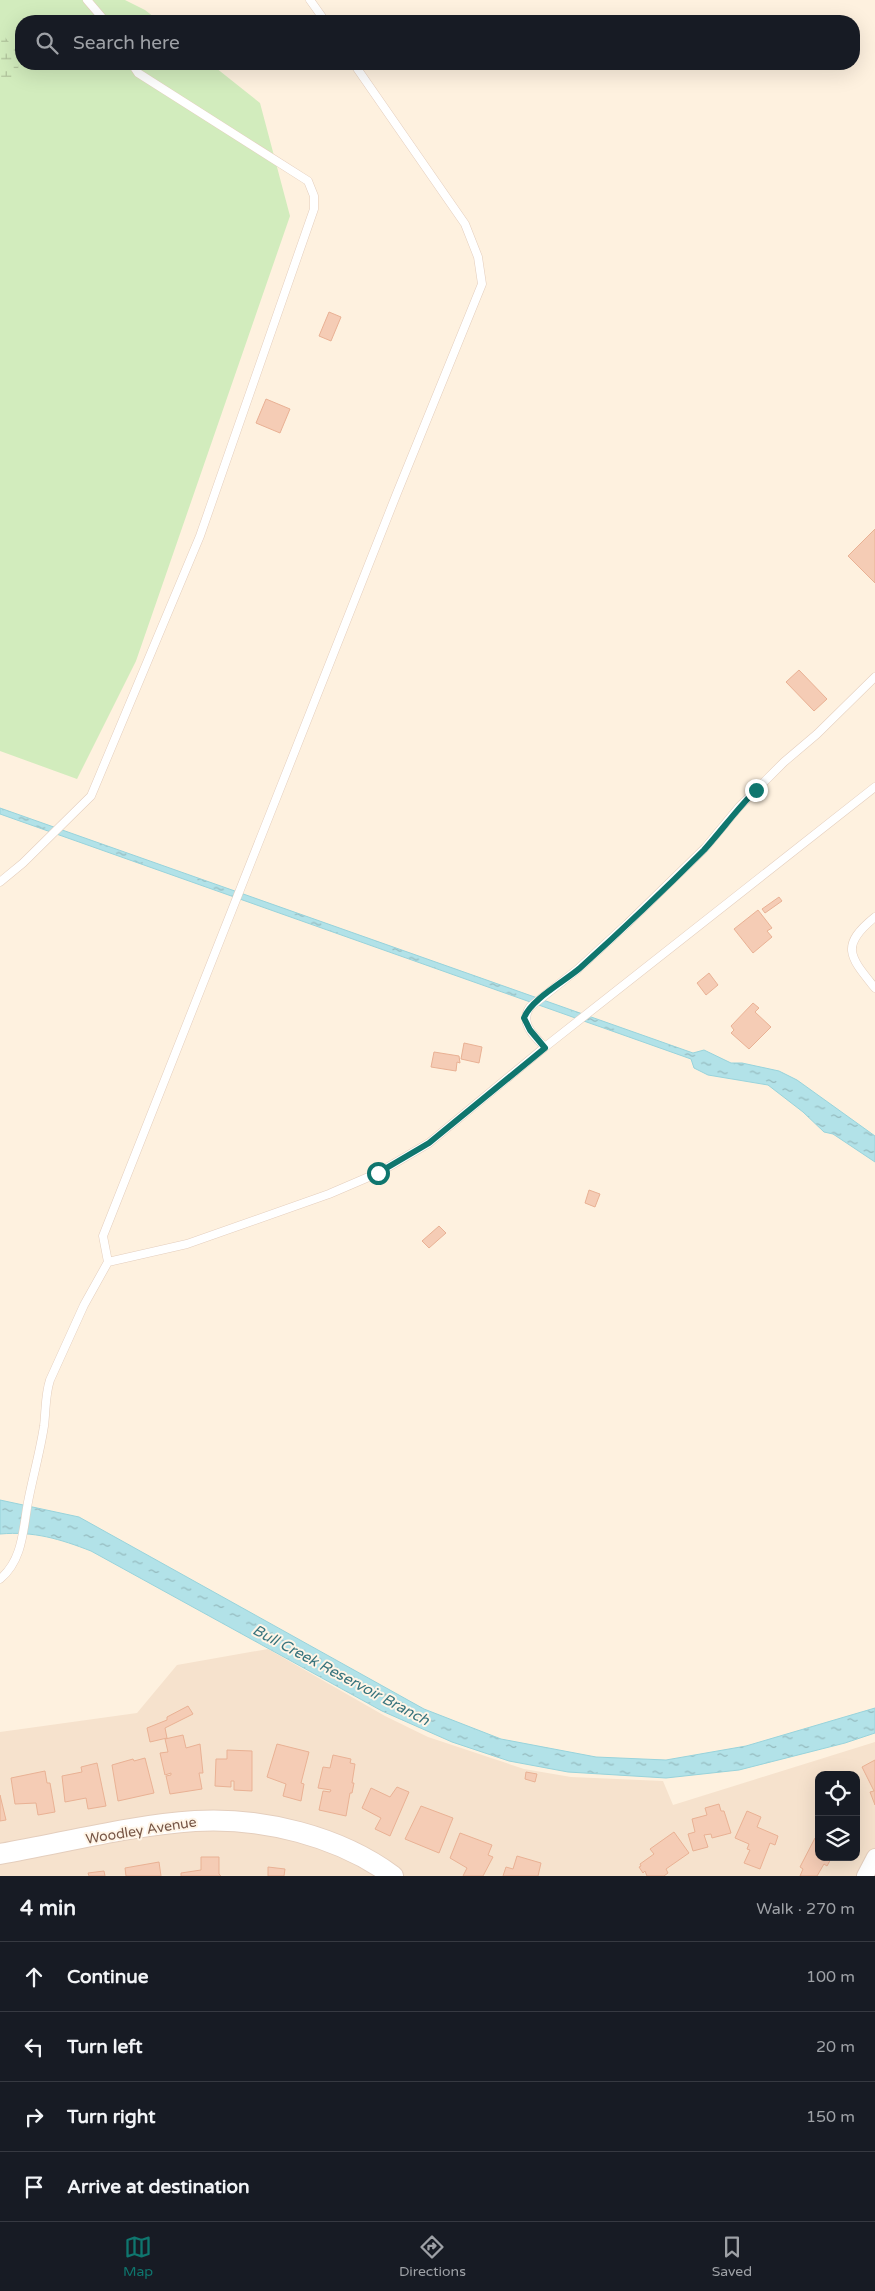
<!DOCTYPE html>
<html lang="en">
<head>
<meta charset="utf-8">
<style>
	body { margin:0; font-family:"Varela Round",sans-serif; background:#20242c; color:#f1f3f6 }
	.controls { position:absolute; right:15px; bottom:15px; display:grid; overflow:hidden; border-radius:10px; box-shadow:0 5px 20px #0002 }
	.controls button { width:45px; height:45px; display:grid; place-items:center; padding:0; border:0; border-bottom:1px solid #363941; background:#171b24; color:#f1f3f6; font:25px sans-serif }
	.stop { position:absolute; width:15px; height:15px; margin:-11px; border:4px solid #0f766e; border-radius:50%; background:#fff }
	.stop.end { background:#0f766e; border-color:#fff; box-shadow:0 1px 5px #0008 }
	.list { margin:0; padding:0; list-style:none }
	h2 { display:flex; justify-content:space-between; align-items:center; height:65px; margin:0; padding:0 20px; font-size:21px }
	h2 small { font-size:16px; font-weight:400; color:#9ea1a6 }
	.list li { display:grid; grid-template-columns:32px 1fr auto; gap:15px; align-items:center; box-sizing:border-box; height:70px; padding:0 20px; border-top:1px solid #363941 }
	.list b { display:block; font-size:19px; white-space:nowrap }
	.list em { font-size:16px; font-style:normal; color:#9ea1a6 }
	.icon { flex:none; width:28px; height:28px; fill:none; stroke:currentColor; stroke-width:2; stroke-linecap:round; stroke-linejoin:round }
	.map { position:relative; flex:none; width:875px; height:1876px; overflow:hidden }
	.search { position:absolute; background:#171b24; box-shadow:0 5px 20px #0002; left:15px; right:15px; top:15px; height:55px; display:flex; align-items:center; gap:12px; box-sizing:border-box; padding:0 18px; border-radius:20px; color:#9ea1a6; font-size:19px }
	.sheet { height:345px; background:#171b24 }
	nav { display:flex; justify-content:space-around; align-items:center; box-sizing:border-box; height:70px; border-top:1px solid #363941; background:#171b24; font-size:14px; color:#9ea1a6 }
	nav a { display:grid; justify-items:center; gap:2px }
	nav .on { color:#0f766e }
	.map>svg:first-child { display:block }
</style>
</head>
<body>
<div class="map">
<svg width="875" height="1876" viewBox="0 0 875 1876">
	<defs>
		<pattern id="wetland-marsh" width="20" height="14" patternUnits="userSpaceOnUse" patternTransform="scale(1.25)"><rect width="20" height="14" fill="#d2ecbd"/><path d="M1 5h8M5 5V1M11 12h8M15 12V8" fill="none" stroke="#afc29b"/></pattern>
		<pattern id="water-ripples" width="26" height="14" patternUnits="userSpaceOnUse" patternTransform="scale(1.25)"><rect width="26" height="14" fill="#b2e2e8"/><path d="M2 4q2-2 4 0t4 0M15 11q2-2 4 0t4 0" fill="none" stroke="#95babe"/></pattern>
	</defs>
	<rect width="100%" height="100%" fill="#fef1df"/>
	<path fill="#f6e2cd" fill-rule="evenodd" d="M268,1649L385,1716L428,1737L524,1769L571,1777L663,1781L673,1805L875,1742V1876H0V1732L137,1713L177,1665ZM819,1775H856V1857H819Z"/>
	<path fill="#d2ecbd" d="M0,0H125L145,10L159,21H21V64H211L260,103L290,216L136,661L77,779L0,751Z"/>
	<path fill="url(#wetland-marsh)" d="M0,31L17,52L19,76L0,92Z"/>
	<path fill="url(#water-ripples)" stroke="#98d3db" d="M0,808L693,1053L704,1050L731,1063H742L779,1071L797,1080L875,1136V1162L833,1134L824,1132L803,1112L768,1085L708,1075L694,1068L691,1059L0,814Z
		M0,1500L79,1517L424,1709L501,1739L596,1757L666,1760L746,1746L875,1708V1733L845,1743L739,1770L666,1778L568,1772L509,1761L452,1742L382,1711L91,1551C60,1539 34,1531 0,1534Z"/>
	<path fill="#f5ccb5" stroke="#e9b194" d="M329,312L341,317L331,341L319,336Z
		M266,399L290,409L280,433L256,423Z
		M875,529V583L848,556Z
		M799,670L827,699L814,711L786,682Z
		M779,897L782,901L765,913L762,909Z
		M758,910L772,928L767,931L772,937L753,953L734,929Z
		M709,973L718,985L706,995L697,983Z
		M753,1003L759,1008L755,1012L771,1027L749,1049L731,1033L734,1030L731,1026Z
		M464,1043L482,1047L479,1063L461,1059Z
		M434,1052L459,1056L460,1063L457,1062L456,1071L431,1067Z
		M589,1190L600,1194L595,1207L585,1203Z
		M439,1226L446,1233L429,1248L422,1241Z
		M188,1706L193,1714L165,1728L167,1738L150,1742L147,1728L167,1720V1717Z
		M183,1735L186,1748L200,1744L203,1773H199L202,1789L170,1794L166,1776L171,1775V1773L165,1775L160,1753L168,1752L165,1739Z
		M277,1744L309,1752L301,1783L304,1784L301,1801L283,1796L286,1784L267,1777Z
		M227,1750L252,1751V1791L234,1790V1781H231V1787L215,1786L216,1759H227Z
		M333,1755L351,1759L350,1763L355,1764L352,1783H354L352,1793H350L346,1816L319,1810L323,1791L330,1792L331,1790L318,1788L323,1767L330,1768Z
		M145,1758L154,1793L118,1801L112,1765L133,1759L134,1761Z
		M875,1760V1805L870,1792L874,1791L862,1767Z
		M97,1763L106,1806L88,1809L86,1798L65,1802L62,1776L82,1772L81,1767Z
		M45,1771L47,1783H50L55,1812L38,1815L36,1803L15,1804L11,1778Z
		M526,1772L537,1774L535,1782L525,1779Z
		M397,1787L409,1792L390,1836L375,1829L381,1818L362,1808L371,1788L390,1797Z
		M0,1795L6,1820L0,1821Z
		M719,1804L721,1811H724L731,1833L712,1838L711,1834L704,1835L708,1847L693,1851L688,1834L695,1832L692,1819L707,1815L705,1808Z
		M421,1806L453,1818L439,1853L405,1839Z
		M747,1811L761,1817L757,1827L778,1836L775,1845L770,1843L760,1869L744,1863L750,1850L747,1849L749,1844L735,1838Z
		M674,1832L689,1853L666,1869L668,1873L664,1876H647L645,1871L643,1873L639,1867L641,1866L640,1864L654,1854L650,1849Z
		M460,1833L492,1845L488,1855L493,1857L483,1876H463L467,1868L450,1858Z
		M815,1838L819,1840V1857H832L827,1866L824,1864L817,1876H800L803,1869L800,1867Z
		M517,1856L541,1863L538,1876H503L506,1867L513,1869Z
		M201,1857H219V1874L221,1876H181V1873L201,1870Z
		M159,1862L161,1876H126L125,1868Z
		M268,1867L285,1869L284,1876H268Z
		M104,1871L105,1876H89L88,1873Z"/>
	<g fill="none" stroke-linecap="round" stroke-linejoin="round">
		<defs>
			<path id="service" d="M87,0L105,21
				M310,0L325,21
				M0,882L23,863L91,796L200,536L314,209V196L308,181L138,73L132,64
				M875,917C839,946 850,957 875,988
				M545,1047C534,1036 519,1023 530,1007L578,969L627,924L705,848L739,807L784,762L817,734L875,677
				M108,1262L187,1244L329,1194L378,1173L429,1143L545,1047L875,787
				M0,1579C23,1560 23,1529 28,1502C33,1476 40,1452 44,1426C46,1410 45,1395 50,1380L84,1305L108,1262L103,1236L397,493L482,284L478,257L465,224L354,64"/>
			<path id="minor" d="M865,1876L875,1857"/>
			<path id="tertiary" d="M0,1854C63,1843 132,1825 195,1821C262,1817 339,1836 393,1876"/>
		</defs>
		<use href="#service" stroke="#e4cebd" stroke-width="9"/>
		<use href="#minor" stroke="#e4cebd" stroke-width="18"/>
		<use href="#tertiary" stroke="#e4cebd" stroke-width="22"/>
		<use href="#service" stroke="#fff" stroke-width="8"/>
		<use href="#minor" stroke="#fff" stroke-width="16"/>
		<use href="#tertiary" stroke="#fff" stroke-width="20"/>
	</g>
	<g fill="none" stroke-linecap="round" stroke-linejoin="round">
		<path stroke="#0f766e" stroke-width="6" d="M378,1173L429,1143L545,1048L530,1030L524,1018C530,1000 565,981 580,968C622,930 664,890 704,850C722,830 737,809 756,790"/>
	</g>
	<g text-anchor="middle" stroke-width="4" stroke-linejoin="round" paint-order="stroke">
		<g font-size="14" fill="#765545" stroke="#fff5e7">
			<text transform="translate(141 1830) rotate(-9)" y="5">Woodley Avenue</text>
		</g>
		<g font-size="15" font-style="italic" fill="#38747d" stroke="#fff5e7">
			<text transform="translate(341 1675) rotate(28)" y="5">Bull Creek Reservoir Branch</text>
		</g>
	</g>
</svg>
<div class="controls">
<button><svg class="icon" aria-label="locate" viewBox="0 0 24 24"><circle cx="12" cy="12" r="6"/><path d="M12 2v4M12 18v4M2 12h4M18 12h4"/></svg></button>
<button><svg class="icon" aria-label="layers" viewBox="0 0 24 24"><path d="M12 4l9 5-9 5-9-5zM3 14l9 5 9-5"/></svg></button>
</div>
<div class="stop" style="left:378px;top:1173px"></div>
<div class="stop end" style="left:756px;top:790px"></div>
<div class="search"><svg class="icon" aria-label="search" viewBox="0 0 24 24"><circle cx="10" cy="10" r="6"/><path d="M15 15l6 6"/></svg>Search here</div>
</div>
<section class="sheet">
<h2>4 min<small>Walk · 270 m</small></h2>
<ul class="list">
<li><svg class="icon" aria-label="ahead" viewBox="0 0 24 24"><path d="M12 20V5M6 11l6-6 6 6"/></svg><div><b>Continue</b></div><em>100 m</em></li>
<li><svg class="icon" aria-label="left" viewBox="0 0 24 24"><path d="M17 20v-9H6M10 6l-5 5 5 5"/></svg><div><b>Turn left</b></div><em>20 m</em></li>
<li><svg class="icon" aria-label="right" viewBox="0 0 24 24"><path d="M7 20v-9h11M14 6l5 5-5 5"/></svg><div><b>Turn right</b></div><em>150 m</em></li>
<li><svg class="icon" aria-label="arrive" viewBox="0 0 24 24"><path d="M6 21V4h12l-3 4 3 4H6"/></svg><div><b>Arrive at destination</b></div></li>
</ul>
</section>
<nav>
<a class="on"><svg class="icon" aria-label="map" viewBox="0 0 24 24"><path d="M3 6l6-2 6 2 6-2v14l-6 2-6-2-6 2zM9 4v14M15 6v14"/></svg>Map</a>
<a><svg class="icon" aria-label="directions" viewBox="0 0 24 24"><path d="M12 3l9 9-9 9-9-9zM9 14v-3h6M13 9l2 2-2 2"/></svg>Directions</a>
<a><svg class="icon" aria-label="saved" viewBox="0 0 24 24"><path d="M7 4h10v16l-5-4-5 4z"/></svg>Saved</a>
</nav>
</body>
</html>
